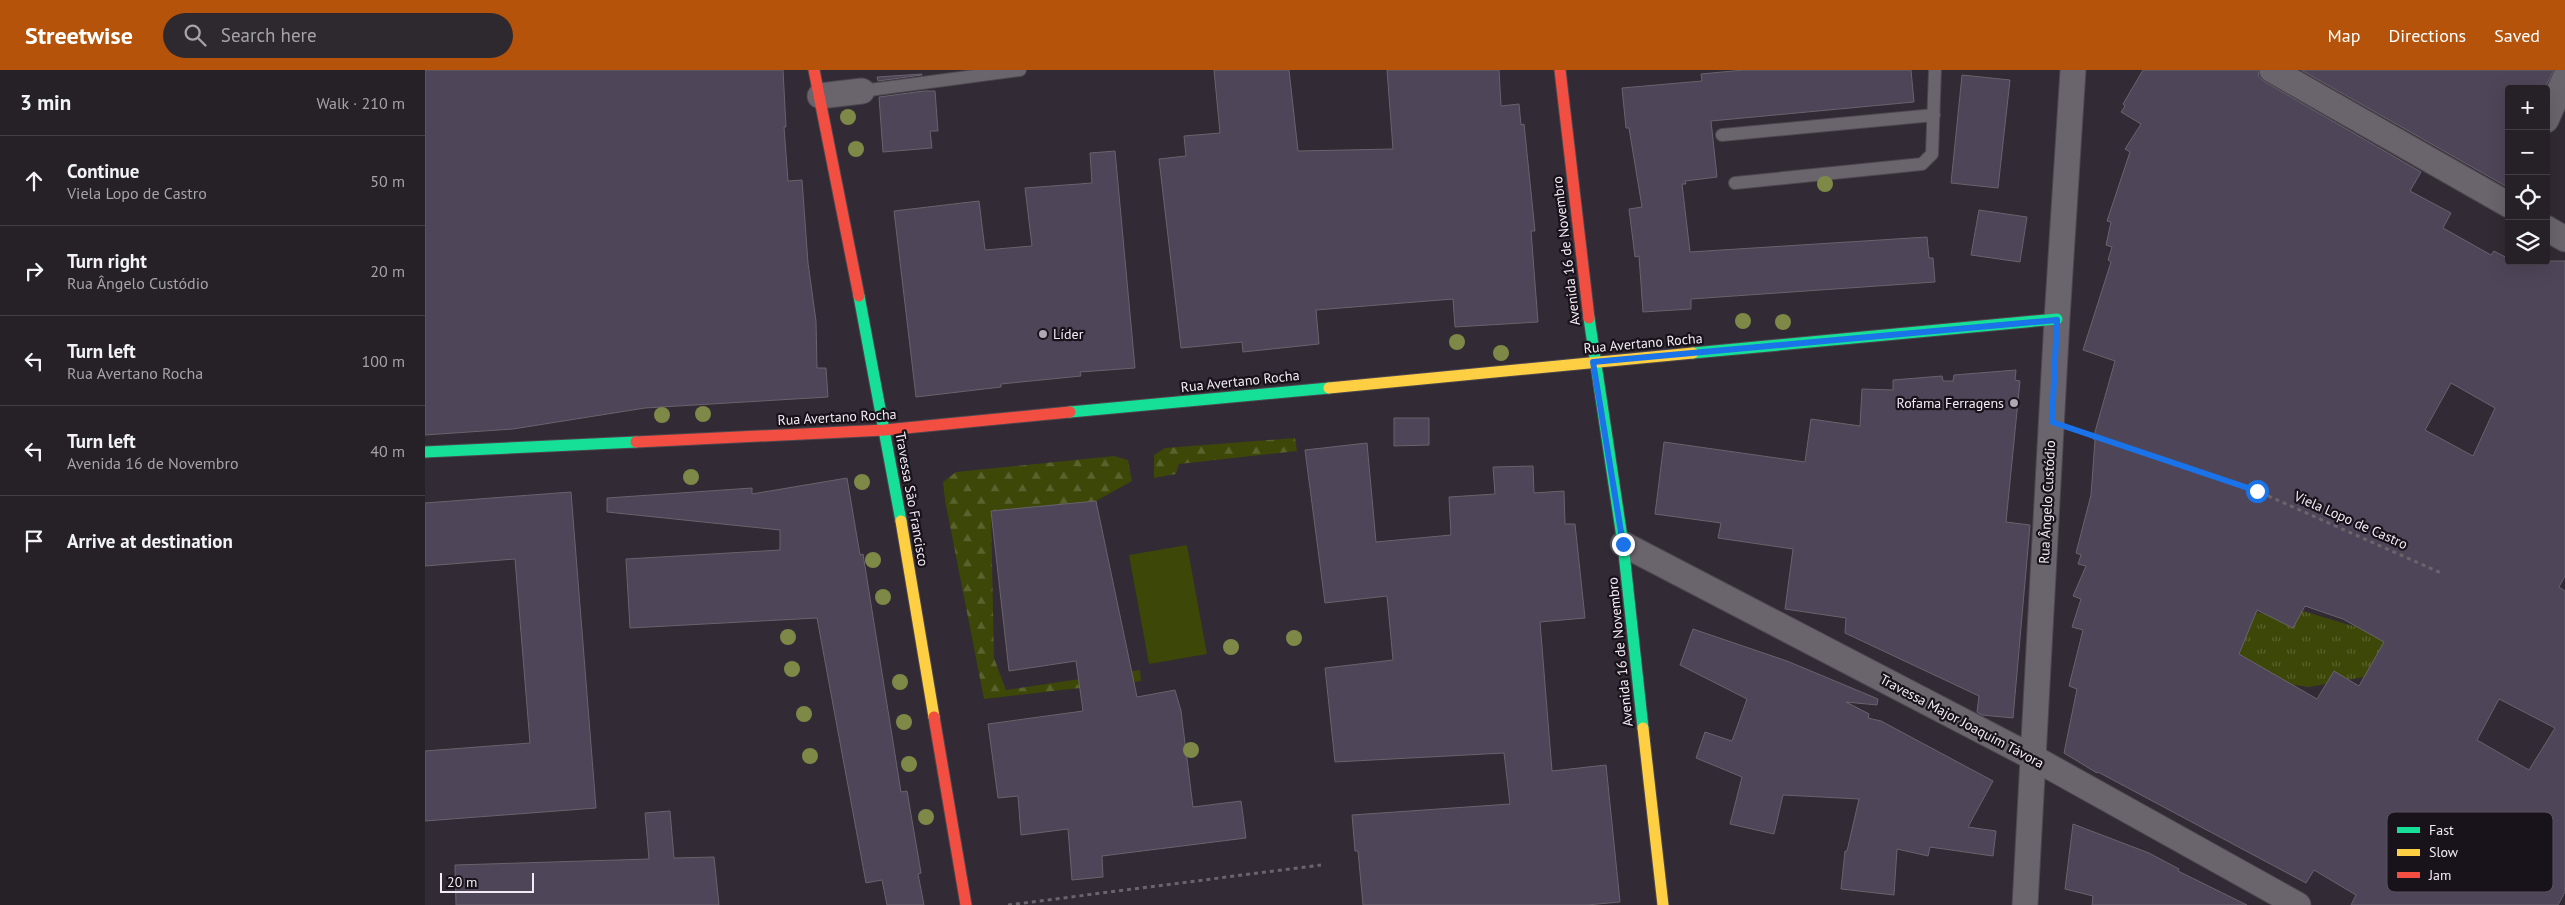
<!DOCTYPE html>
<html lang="en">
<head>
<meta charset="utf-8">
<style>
	body { margin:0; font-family:"PT Sans",sans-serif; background:#2e282f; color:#f1f3f6 }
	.controls { position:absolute; right:15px; top:15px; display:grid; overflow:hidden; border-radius:5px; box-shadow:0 5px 20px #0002 }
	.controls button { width:45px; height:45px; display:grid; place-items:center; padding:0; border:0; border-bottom:1px solid #423e44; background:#262027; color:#f1f3f6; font:25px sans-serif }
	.scale { position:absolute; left:15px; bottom:12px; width:94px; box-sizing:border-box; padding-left:5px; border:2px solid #f3eaf5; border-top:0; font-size:14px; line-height:18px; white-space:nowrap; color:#f3eaf5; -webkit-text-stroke:4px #18121a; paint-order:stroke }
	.stop { position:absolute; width:15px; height:15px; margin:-11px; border:4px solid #1a73e8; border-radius:50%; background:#fff }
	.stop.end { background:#1a73e8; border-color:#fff; box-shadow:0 1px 5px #0008 }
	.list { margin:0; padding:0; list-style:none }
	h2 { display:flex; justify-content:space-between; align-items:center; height:65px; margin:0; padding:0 20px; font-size:21px }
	h2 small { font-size:16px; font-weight:400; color:#a4a3a7 }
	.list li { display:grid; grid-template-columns:32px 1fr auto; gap:15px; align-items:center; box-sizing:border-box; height:90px; padding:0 20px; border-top:1px solid #423e44 }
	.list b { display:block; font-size:19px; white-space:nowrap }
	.list p { margin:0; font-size:16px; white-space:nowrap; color:#a4a3a7 }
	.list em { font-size:16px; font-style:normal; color:#a4a3a7 }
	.icon { flex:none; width:28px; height:28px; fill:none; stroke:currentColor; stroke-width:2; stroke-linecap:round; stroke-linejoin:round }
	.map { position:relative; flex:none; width:2140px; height:835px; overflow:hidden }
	header { display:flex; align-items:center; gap:30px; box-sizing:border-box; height:70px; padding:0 25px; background:#b45309; color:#fff }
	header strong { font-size:24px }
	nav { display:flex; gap:28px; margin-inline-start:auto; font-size:18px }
	.search { width:350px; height:45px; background:#2e282f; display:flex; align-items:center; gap:12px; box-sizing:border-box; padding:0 18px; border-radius:28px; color:#a4a3a7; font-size:19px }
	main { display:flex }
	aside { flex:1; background:#262027 }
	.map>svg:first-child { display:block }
</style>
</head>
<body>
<header>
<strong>Streetwise</strong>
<div class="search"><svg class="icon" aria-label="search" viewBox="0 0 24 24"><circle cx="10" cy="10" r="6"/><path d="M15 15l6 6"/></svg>Search here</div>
<nav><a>Map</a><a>Directions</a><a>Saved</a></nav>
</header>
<main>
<aside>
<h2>3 min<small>Walk · 210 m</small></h2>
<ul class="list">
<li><svg class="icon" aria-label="ahead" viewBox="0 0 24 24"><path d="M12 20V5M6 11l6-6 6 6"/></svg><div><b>Continue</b><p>Viela Lopo de Castro</p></div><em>50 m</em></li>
<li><svg class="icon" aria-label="right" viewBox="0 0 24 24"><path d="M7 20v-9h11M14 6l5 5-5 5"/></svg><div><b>Turn right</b><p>Rua Ângelo Custódio</p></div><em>20 m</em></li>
<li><svg class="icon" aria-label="left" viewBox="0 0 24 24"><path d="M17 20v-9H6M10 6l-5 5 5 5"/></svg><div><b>Turn left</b><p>Rua Avertano Rocha</p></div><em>100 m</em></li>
<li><svg class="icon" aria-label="left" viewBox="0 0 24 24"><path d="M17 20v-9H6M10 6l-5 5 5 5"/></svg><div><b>Turn left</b><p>Avenida 16 de Novembro</p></div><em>40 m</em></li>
<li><svg class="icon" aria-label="arrive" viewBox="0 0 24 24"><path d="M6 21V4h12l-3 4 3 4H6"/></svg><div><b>Arrive at destination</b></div></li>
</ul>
</aside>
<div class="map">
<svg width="2140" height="835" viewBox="0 0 2140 835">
	<defs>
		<pattern id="grass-tufts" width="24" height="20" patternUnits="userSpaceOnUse" patternTransform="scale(1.25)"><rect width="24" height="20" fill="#3d4708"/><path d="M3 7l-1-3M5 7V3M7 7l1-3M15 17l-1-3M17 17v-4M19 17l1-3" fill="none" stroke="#5a622d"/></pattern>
		<pattern id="forest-firs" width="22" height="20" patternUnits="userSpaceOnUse" patternTransform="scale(1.25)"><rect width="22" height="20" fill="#3d4708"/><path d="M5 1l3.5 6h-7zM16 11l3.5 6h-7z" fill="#5a622d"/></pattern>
	</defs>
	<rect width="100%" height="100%" fill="#322a34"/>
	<path fill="url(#grass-tufts)" d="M1973,530L1950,605L1884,617L1840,611L1803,587L1822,541L1847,545L1878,541L1948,562Z"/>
	<path fill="url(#forest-firs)" d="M870,368L872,381L754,394L751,404L729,408V385L740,378Z
		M689,386L703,390L707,411L671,431L566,441L569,588L581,620L715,600L716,611L559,629L520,430L518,412L531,402Z"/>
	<path fill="#3d4708" d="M762,475L782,584L724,594L704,485Z"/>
	<path fill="#4f4558" stroke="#68636c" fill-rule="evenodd" d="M0,0H358L361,57H359L363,111L377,110L383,193L391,251L392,298H401L403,327L220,338L88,359L0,365Z
		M789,0H864L873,81L968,79L962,0H1074L1076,36L1094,34L1096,55L1099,54L1110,161H1106L1113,252L1030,257L1028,229L891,240L894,274L818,282L817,272L756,278L734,89L761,86L759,66L795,63Z
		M1319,0H1486L1489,32L1286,51L1292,107L1260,111L1261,114H1257L1265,182L1502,167L1504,188H1508L1510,212L1266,229V239L1218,242L1214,186L1210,187L1204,139L1217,137L1204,58H1201L1197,18L1277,11L1276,4Z
		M1718,0H1833L1834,7L1840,12L1996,102L1985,121L2026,143L2018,158L2066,185L2069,181L2084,189V191H2140V506L2134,517L2140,521V822L2133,835H1926L1931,825L1889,800L1881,813L1673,702L1672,703L1639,683L1652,619L1644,616L1658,560L1647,557L1656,529L1648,526L1661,496L1653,494L1656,485L1651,483L1666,425L1670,370L1668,369L1690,291L1658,280L1686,192L1683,190L1687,177L1681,175L1686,152L1682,151L1705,82L1700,79L1716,54L1696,42L1700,36L1698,34ZM2026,313L2070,338L2048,386L2000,360ZM1880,536L1918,549L1959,572L1934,616L1909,601L1892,629L1814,584L1832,540L1868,558ZM2074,629L2130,658L2104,700L2052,670Z
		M1876,0H2129L2119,19H2084V118Z
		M497,4V5L453,11L452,7Z
		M1537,5L1585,10L1573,118L1526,113Z
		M499,21H510L513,61H505L507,78L458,82L454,27Z
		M690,81L710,298L655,302L656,306L576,314V317L491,327L469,141L554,131L560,180L607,176L600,118L667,113L665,83Z
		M1554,140L1602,147L1595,192L1546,185Z
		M1591,300L1590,310L1595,311L1581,452L1605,455L1588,648L1557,645L1552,642L1554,626L1420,563L1421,548L1360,539L1368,479L1293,468L1296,453L1230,444L1239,372L1380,392L1386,349L1435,356L1437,319L1468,320V310L1517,306L1518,311H1528L1529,305Z
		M969,348H1004V375L969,376Z
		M942,373L951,472L1026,465L1024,427L1070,424L1068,397L1108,396L1109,423L1139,421L1140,454H1150L1160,548L1115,552L1127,701L1181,695L1195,832L1162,835H938L933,781H930L927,745L1085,734L1079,683L910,692L900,598L968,590L962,526L900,533L880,380Z
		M422,408L435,485L438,484L476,722L482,721L496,803L493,804L499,835H462L457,810L441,813L392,548L205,558L201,489L355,480V460L182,442V428L327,418V424Z
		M146,422L171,738L0,751V681L105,673L90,489L0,496V433Z
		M671,431L712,627L750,620L756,641L768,737L816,731L821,768L677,786L678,807L647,810L643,759L596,765L593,726L573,728L563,654L658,641L651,591L584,601L566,441Z
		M1268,559L1362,591L1453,629L1452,635L1421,632L1444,644L1443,648L1456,651L1568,711L1543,757L1571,761L1568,786L1505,777L1503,786L1472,779L1469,825L1416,819L1420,781H1422L1434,729L1358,725L1349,764L1305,754L1317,707L1271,688L1280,662L1307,671L1322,629L1255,595Z
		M245,741L249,788L289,787L294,835H31L30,795L224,789L220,743Z
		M1648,754L1724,783L1754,799L1753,801L1822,835H1667L1668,826L1640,819Z"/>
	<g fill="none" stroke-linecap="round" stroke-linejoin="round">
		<defs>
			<path id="lane" d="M437,21L595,0
				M1297,65L1509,45
				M1310,113L1497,94L1507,84L1510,0"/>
			<path id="street" d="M1847,0L2084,135
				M395,26L437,21
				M2121,50L2140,8
				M2121,158L2140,169
				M1198,474L1609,688L1873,835
				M1600,835L1632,249L1648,0"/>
			<path id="fast" d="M434,226L476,451
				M1164,248L1198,474L1218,658
				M1268,283L1632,249
				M645,342L904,318
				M0,382L211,372"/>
			<path id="slow" d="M904,318L1268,283
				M476,451L509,647
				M1218,658L1238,835"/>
			<path id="jam" d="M389,0L434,226
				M1135,0L1164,248
				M211,372L460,360L645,342
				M509,647L541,835"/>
		</defs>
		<use href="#lane" stroke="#4d474f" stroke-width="14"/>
		<use href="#street" stroke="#4d474f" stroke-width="27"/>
		<use href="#fast" stroke="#4d474f" stroke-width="13"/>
		<use href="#slow" stroke="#4d474f" stroke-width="13"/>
		<use href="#jam" stroke="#4d474f" stroke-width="13"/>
		<path stroke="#6a656b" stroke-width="3" stroke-dasharray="4 4" stroke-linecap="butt" d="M1654,361L1832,421L2016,503
			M583,835L896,795"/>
		<use href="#lane" stroke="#6a646c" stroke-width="12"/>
		<use href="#street" stroke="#6a646c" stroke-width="25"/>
		<use href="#fast" stroke="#16e098" stroke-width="11"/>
		<use href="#slow" stroke="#ffcf43" stroke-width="11"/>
		<use href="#jam" stroke="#f24e42" stroke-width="11"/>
	</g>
	<g fill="#7e8948">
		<circle cx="423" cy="47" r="8"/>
		<circle cx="431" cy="79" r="8"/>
		<circle cx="1400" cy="114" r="8"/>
		<circle cx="1318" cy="251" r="8"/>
		<circle cx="1358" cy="252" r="8"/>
		<circle cx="1032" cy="272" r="8"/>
		<circle cx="1076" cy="283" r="8"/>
		<circle cx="278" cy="344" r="8"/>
		<circle cx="237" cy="345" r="8"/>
		<circle cx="266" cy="407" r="8"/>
		<circle cx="437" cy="412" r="8"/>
		<circle cx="448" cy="490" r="8"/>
		<circle cx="458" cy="527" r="8"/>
		<circle cx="363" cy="567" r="8"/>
		<circle cx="869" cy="568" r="8"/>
		<circle cx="806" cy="577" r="8"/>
		<circle cx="367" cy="599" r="8"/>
		<circle cx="475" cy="612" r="8"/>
		<circle cx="379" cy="644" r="8"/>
		<circle cx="479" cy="652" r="8"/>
		<circle cx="766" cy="680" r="8"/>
		<circle cx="385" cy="686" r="8"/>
		<circle cx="484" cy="694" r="8"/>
		<circle cx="501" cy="747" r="8"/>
	</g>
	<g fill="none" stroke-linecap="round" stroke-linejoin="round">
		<path stroke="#1a73e8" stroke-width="6" d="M1198,474L1168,292L1632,250L1627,352L1832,421"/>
	</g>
	<g fill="#afa7b1" stroke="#18121a" stroke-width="2">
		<circle cx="618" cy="264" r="5"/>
		<circle cx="1589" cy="333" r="5"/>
	</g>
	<g text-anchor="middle" stroke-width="4.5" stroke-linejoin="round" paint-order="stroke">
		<g font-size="14" fill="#f3eaf5" stroke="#18121a">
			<text transform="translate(1141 181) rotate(-97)" y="5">Avenida 16 de Novembro</text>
			<text transform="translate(1218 273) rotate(-5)" y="5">Rua Avertano Rocha</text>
			<text transform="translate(815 311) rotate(-6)" y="5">Rua Avertano Rocha</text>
			<text transform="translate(412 347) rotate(-3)" y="5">Rua Avertano Rocha</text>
			<text transform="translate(487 429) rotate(80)" y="5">Travessa São Francisco</text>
			<text transform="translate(1622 432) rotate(-87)" y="5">Rua Ângelo Custódio</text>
			<text transform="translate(1926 450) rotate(24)" y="5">Viela Lopo de Castro</text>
			<text transform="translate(1195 582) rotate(-96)" y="5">Avenida 16 de Novembro</text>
			<text transform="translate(1537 651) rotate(28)" y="5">Travessa Major Joaquim Távora</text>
		</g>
		<g font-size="14" fill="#f3eaf5" stroke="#18121a" text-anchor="start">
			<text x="628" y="269">Líder</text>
			<text x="1579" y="338" text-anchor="end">Rofama Ferragens</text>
		</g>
	</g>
	<rect x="1962" y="742" width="166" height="80" rx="8" fill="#18121a" stroke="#5a535c" stroke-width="1"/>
	<rect x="1972" y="757" width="23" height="6" fill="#16e098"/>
	<rect x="1972" y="779" width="23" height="7" fill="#ffcf43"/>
	<rect x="1972" y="802" width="23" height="6" fill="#f24e42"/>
	<g font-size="14" fill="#f3eaf5">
		<text x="2004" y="765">Fast</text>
		<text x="2004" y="787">Slow</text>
		<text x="2004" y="810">Jam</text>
	</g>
</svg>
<div class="controls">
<button>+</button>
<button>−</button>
<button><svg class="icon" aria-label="locate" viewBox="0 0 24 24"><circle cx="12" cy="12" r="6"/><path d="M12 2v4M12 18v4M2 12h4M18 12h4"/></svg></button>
<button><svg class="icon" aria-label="layers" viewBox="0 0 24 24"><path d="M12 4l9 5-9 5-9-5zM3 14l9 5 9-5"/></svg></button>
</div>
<div class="scale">20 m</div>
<div class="stop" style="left:1832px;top:421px"></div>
<div class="stop end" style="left:1198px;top:474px"></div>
</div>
</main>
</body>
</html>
